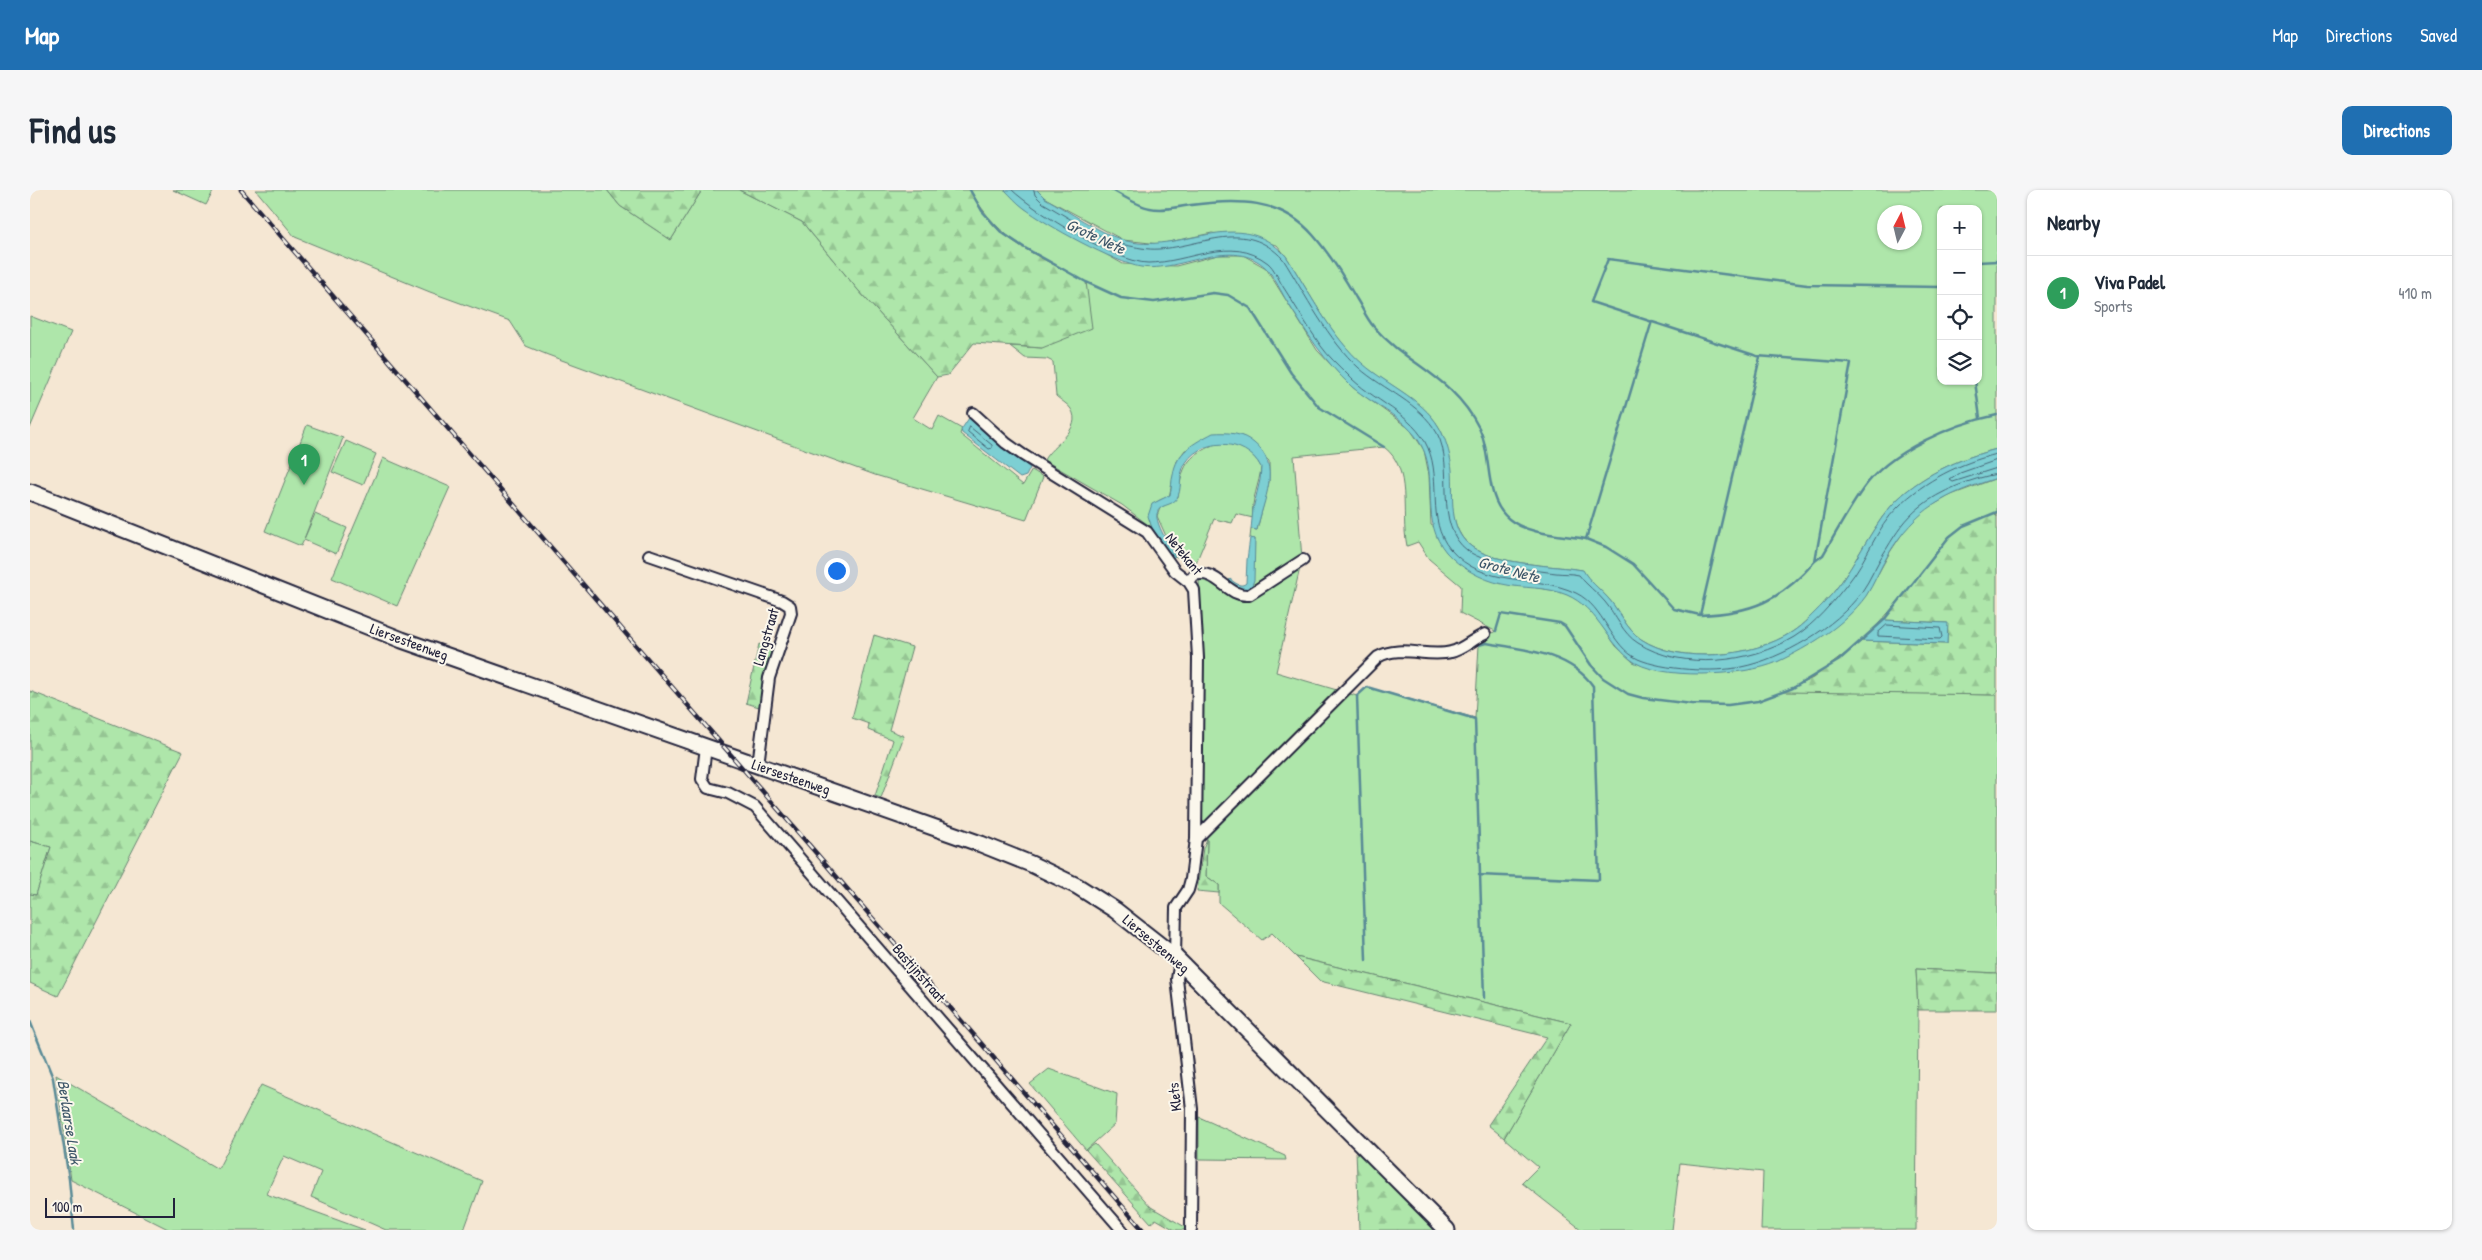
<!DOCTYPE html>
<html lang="en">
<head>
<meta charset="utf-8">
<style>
	body { margin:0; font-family:"Patrick Hand",sans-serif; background:#f6f6f7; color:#1f2937 }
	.controls { position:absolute; right:15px; top:15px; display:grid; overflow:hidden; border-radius:10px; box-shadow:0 1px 4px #0004 }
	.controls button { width:45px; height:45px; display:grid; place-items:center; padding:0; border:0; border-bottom:1px solid #e0e1e3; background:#fff; color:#1f2937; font:25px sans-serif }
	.compass { position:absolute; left:1847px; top:15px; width:45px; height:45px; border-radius:50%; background:#fff; box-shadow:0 1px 4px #0004; rotate:7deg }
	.scale { position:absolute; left:15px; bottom:12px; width:130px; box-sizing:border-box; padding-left:5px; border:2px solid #22223b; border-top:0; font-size:14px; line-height:18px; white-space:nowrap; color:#22223b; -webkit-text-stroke:4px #fbf7ec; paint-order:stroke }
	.you { position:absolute; left:806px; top:380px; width:18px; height:18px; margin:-12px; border:4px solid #fff; border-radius:50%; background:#1a73e8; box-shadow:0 0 0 8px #1a73e833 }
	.badge { display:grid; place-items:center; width:32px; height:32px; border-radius:50%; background:#1f6fb2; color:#fff; font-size:16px; font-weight:700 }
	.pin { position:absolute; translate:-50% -41px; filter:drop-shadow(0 1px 2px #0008) }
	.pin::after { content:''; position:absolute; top:26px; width:18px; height:15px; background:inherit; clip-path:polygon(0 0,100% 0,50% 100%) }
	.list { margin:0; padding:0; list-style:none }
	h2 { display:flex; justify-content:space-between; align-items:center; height:65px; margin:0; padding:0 20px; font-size:21px }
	h2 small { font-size:16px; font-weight:400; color:#747a83 }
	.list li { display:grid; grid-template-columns:32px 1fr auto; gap:15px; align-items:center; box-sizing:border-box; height:75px; padding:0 20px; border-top:1px solid #e0e1e3 }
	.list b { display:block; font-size:19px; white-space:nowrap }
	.list p { margin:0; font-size:16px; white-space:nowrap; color:#747a83 }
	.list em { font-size:16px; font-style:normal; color:#747a83 }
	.icon { flex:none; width:28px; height:28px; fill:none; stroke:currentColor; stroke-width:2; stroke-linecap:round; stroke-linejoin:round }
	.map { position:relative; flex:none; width:1967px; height:1040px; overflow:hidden; border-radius:10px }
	header { display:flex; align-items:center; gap:30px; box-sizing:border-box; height:70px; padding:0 25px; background:#1f6fb2; color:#fff }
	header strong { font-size:24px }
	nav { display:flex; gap:28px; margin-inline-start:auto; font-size:18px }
	.intro { display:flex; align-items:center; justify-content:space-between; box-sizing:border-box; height:120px; padding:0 30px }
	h1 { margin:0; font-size:35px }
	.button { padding:12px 22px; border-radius:10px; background:#1f6fb2; color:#fff; font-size:18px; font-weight:700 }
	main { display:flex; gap:30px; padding:0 30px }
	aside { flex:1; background:#fff; border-radius:10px; box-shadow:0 1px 4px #0004 }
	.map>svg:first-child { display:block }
</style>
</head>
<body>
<header>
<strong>Map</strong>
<nav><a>Map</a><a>Directions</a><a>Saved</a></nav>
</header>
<div class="intro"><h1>Find us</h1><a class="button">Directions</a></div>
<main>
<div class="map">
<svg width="1967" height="1040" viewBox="0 0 1967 1040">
	<defs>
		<pattern id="forest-firs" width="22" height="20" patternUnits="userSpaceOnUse" patternTransform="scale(1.25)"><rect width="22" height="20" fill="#aee6aa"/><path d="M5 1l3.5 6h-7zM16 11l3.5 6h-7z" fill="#95c593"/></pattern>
	</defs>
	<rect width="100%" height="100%" fill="#f5e7d3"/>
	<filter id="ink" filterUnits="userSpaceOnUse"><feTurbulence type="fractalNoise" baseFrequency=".02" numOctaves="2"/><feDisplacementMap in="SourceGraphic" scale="10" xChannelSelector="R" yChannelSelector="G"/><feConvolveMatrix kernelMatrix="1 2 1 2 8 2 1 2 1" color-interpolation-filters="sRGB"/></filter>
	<g filter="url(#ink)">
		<path fill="#aee6aa" stroke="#688472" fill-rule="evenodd" d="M143,0H184L176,15Z
			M226,0H577L590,16L641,50L672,0H709L772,32L828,100L907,187L883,228L902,240L909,226L932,239L930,244L993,295L1002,280L1013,287L996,330L845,285L518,165L496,156L480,131L400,102L265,47Z
			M940,0H975L994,18L1093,74L1146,76L1188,65H1213L1236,78L1287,160L1322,197L1380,239L1394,260L1399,285L1401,335L1507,398L1529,401L1547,409L1562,421L1586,456L1603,472L1623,479L1744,473L1782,453L1819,425L1837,404L1860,362L1876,338L1894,320L1921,305L1967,288V327L1965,323L1933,336L1918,347C1872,407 1828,472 1755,501L1967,505V783L1886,779L1888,820L1886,1040H1731L1733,982L1650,973L1642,1040H1552L1492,993L1508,977L1474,948L1541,833L1266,767L1242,743L1232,750L1189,713V695L1176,686L1177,649L1170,629L1172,465L1169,389L1175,387L1219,400L1225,349L1220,348L1221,339L1227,340L1239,292V271L1212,246L1155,260L1147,271L1139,307C1121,311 1117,320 1122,338L1092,315L1014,270C1021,255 1054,240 1041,219C1038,214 1030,210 1026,206L1023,172L1017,169L995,168L980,156L1012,158L995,58C969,41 956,27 940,0ZM1354,257C1383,279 1370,323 1377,356L1388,352L1399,369L1431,396L1430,423L1465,441L1449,455L1445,528L1337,497L1327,506L1246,482L1272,369L1264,266Z
			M1007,0H1967V259C1930,268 1888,286 1862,315C1835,346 1822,385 1793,414C1784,423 1773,435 1762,442C1724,467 1650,475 1611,449C1596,439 1589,420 1578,408C1569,398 1559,391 1552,380C1522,375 1468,375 1442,357C1410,335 1427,275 1412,243C1397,211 1358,196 1332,174C1302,148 1278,100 1256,66L1247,55L1182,43L1129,54L1093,50L1015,8ZM1911,19H1948V191H1911ZM1854,22H1884V52H1854Z
			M0,126L41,142L0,238Z
			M277,235L313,248L274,349L285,324L317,338L306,364L274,350L271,356L235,341Z
			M316,251L346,264L333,295L302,282Z
			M1185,254C1204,252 1222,259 1231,277C1230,293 1220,312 1223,328L1206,324L1202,333L1184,329L1165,375L1145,366L1127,326L1130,318L1148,307C1152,276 1156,267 1185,254Z
			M353,268L420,297L367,416L302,388Z
			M0,651L21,657L6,705L0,704Z
			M1019,879L1087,904L1085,934L1056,960L1000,894Z
			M26,885L188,979L231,895L452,991L434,1040H356L281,1007L291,982L254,966L236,1004L335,1040H140L41,990Z
			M1169,927L1255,966L1256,970L1169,969Z"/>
		<path fill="url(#forest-firs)" stroke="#688472" d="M577,0H672L641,50L590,16Z
			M709,0H940C949,15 958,32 972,43C997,63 1028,76 1056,92L1062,138L1012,158L944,153L918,185L907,187L828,100L772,32Z
			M1965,323L1967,327V505L1753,502L1783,488L1832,451L1917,454V433L1854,430L1919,347L1933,336Z
			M844,445L882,457L859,540L874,546L851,608L845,606L863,550L838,540L839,534L822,528Z
			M729,454L744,460L729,517L716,513Z
			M0,501L153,562L28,806L0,793V704L6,705L21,657L0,651Z
			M1177,649L1176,686L1189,695V703L1167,701L1173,658Z
			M1266,767L1541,833L1474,948L1458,935L1517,847L1290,791Z
			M1886,779L1967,783V820H1888Z
			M1065,954L1121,1017L1155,1037L1154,1040H1145L1126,1029L1121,1033L1056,960Z
			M1326,960L1407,1040H1329Z"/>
		<path fill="#7dcfd3" stroke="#598a96" d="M975,0H1007L1015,8C1040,22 1066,41 1093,50C1150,67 1207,13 1256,66C1278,100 1302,148 1333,174C1358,196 1398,211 1412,243C1417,253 1421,268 1422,280C1424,305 1417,340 1442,357C1468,375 1522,375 1553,380C1559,391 1569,398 1578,408C1589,420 1596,439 1611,449C1650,475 1723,467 1762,442C1773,435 1784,423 1793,414C1822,385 1835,346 1862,315C1888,286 1930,268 1967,259V288C1916,304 1886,318 1858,365C1850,378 1844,394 1836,406C1815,435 1779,457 1747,472C1717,486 1626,491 1600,469C1575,449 1567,418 1537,405C1516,396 1493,399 1472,394C1452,390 1429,377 1416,362C1391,332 1407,294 1394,261C1381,229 1345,217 1321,196C1295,172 1276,142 1258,113C1251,102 1245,88 1237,79C1203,44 1151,83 1111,77C1085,73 1016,35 994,18C987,13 981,6 975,0Z
			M939,228L1000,278L996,286L990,288L932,243L931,240Z
			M1183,243C1198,242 1213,243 1224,253C1253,276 1233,310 1227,340L1221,339L1223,319L1230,290L1231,277C1216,247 1167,246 1153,278C1149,288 1152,300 1147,308C1142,317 1129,313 1127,324C1125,333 1140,357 1145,366L1142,369L1122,338L1118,326L1122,314L1140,305C1142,298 1141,291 1143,285C1146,262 1164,253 1183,243Z
			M1220,348L1225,349L1224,390L1221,398L1212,401L1197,393L1200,389C1205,393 1211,398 1216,393L1217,370Z
			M1854,430L1918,433L1917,454L1832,451Z"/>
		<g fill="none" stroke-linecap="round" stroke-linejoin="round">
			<path stroke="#466778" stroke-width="1" d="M982,0C1005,22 1088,73 1118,73C1159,73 1201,44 1238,73C1244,78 1248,88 1252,95C1265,115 1277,136 1291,156C1298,166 1308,175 1317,184C1342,211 1383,223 1398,258C1412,291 1396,330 1420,359C1454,399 1504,383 1546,403C1575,417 1580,456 1608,469C1633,480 1684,483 1711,477C1752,469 1806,437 1831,403C1841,389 1847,372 1857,358C1866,343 1876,328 1890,317C1909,301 1943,288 1967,284
				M1004,0L1005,5L1013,13C1033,24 1073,51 1095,55C1106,57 1118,60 1129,59C1174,56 1215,28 1253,69C1275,104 1298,150 1329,178C1354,200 1390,213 1407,243C1426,279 1402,334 1438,361C1458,375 1502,380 1526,383C1534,384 1541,383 1549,385C1556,395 1567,402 1575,412C1586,425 1593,444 1608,453C1652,481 1721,473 1764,447C1785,434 1803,412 1818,393C1837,370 1846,338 1868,317C1895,290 1930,273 1967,264
				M940,237L962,255V258L959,259L938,242Z
				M1967,270L1930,283L1920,290L1923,292L1967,278
				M1857,435L1910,438L1912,447L1910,449L1848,446V443Z"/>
			<path stroke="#598a96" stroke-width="2.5" d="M940,0L952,21L971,42L995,58L1056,92L1091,108L1124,112L1183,103L1198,105L1220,118L1261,183L1289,217L1354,257
				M1082,0C1093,6 1108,16 1120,18C1133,21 1148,17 1161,15C1206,9 1251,8 1283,45C1299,63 1314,87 1326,108C1332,117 1336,128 1344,137C1378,176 1423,186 1449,238C1463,266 1453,308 1479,329C1498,345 1533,345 1556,349
				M1948,72L1967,71
				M1911,97L1777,95L1578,69L1561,112L1727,166L1821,173L1785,371L1793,365C1806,343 1818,320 1833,299C1859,261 1923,234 1967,225
				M1622,131L1556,349L1576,357L1603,374L1644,419L1670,425
				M1730,167L1670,425C1721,423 1751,411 1785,371
				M1945,191L1950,228
				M1466,441L1471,424L1530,433L1535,436L1561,475L1573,488L1598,504L1613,508L1662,514L1698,515L1728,511L1763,498L1808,471L1854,430L1919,347L1933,336L1967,322
				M1449,685L1569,690L1563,496C1540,463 1493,459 1456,453L1449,455
				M1336,770L1327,506L1337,497L1445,529L1454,808
				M0,831L23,888L39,989L44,1040"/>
			<defs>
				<path id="street" d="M943,223L976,253L993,265L1117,342L1145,381L1159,392L1164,400L1168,468L1166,649L1161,689L1158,700L1146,718L1145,767
					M619,365L752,411L760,416L761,423L739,488L728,575
					M1159,392L1164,385C1188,378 1196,407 1219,405L1273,370
					M676,557L672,589L678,598L698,603L725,617L1092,1040
					M1166,649L1348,467C1370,454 1397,468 1421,462C1432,460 1443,449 1455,444
					M1150,771L1147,789L1162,919L1161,1040"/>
				<path id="secondary" d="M0,302L372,450L951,654L1001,674L1047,696L1085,720L1145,767L1417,1040"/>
			</defs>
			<use href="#street" stroke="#22223b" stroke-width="14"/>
			<use href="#secondary" stroke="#22223b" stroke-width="19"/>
			<use href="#street" stroke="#fbf7ec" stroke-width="10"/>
			<use href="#secondary" stroke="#fbf7ec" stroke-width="15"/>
			<defs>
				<path id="rail" d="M211,0L1113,1040"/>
			</defs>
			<use href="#rail" stroke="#22223b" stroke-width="4.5"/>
			<use href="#rail" stroke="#fbf7ec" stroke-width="2.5" stroke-dasharray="8" stroke-linecap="butt"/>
		</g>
	</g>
	<g text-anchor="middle" stroke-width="4" stroke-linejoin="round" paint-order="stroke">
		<g font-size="15" fill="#22223b" stroke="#fbf7ec">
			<text transform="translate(1154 364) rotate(51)" y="5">Netekant</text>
			<text transform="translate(736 447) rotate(-74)" y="5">Langstraat</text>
			<text transform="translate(379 452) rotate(20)" y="5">Liersesteenweg</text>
			<text transform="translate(761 587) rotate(19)" y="5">Liersesteenweg</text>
			<text transform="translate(1126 754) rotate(40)" y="5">Liersesteenweg</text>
			<text transform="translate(889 783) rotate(49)" y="5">Bastijnstraat</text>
			<text transform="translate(1145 907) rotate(-96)" y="5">Klets</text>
		</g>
		<g font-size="16" font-style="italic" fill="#3d5669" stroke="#fbf7ec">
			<text transform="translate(1066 46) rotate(25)" y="6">Grote Nete</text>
			<text transform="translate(1479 379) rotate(15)" y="6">Grote Nete</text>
			<text transform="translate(40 932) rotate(81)" y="6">Berlaarse Laak</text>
		</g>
	</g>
</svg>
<div class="controls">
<button>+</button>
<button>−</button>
<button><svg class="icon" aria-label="locate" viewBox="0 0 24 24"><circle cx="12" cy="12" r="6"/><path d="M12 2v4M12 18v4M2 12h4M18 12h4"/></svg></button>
<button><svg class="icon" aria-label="layers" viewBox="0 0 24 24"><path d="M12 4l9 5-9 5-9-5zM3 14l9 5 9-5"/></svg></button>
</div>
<svg class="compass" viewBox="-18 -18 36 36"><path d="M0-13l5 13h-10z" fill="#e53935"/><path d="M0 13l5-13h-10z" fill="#747a83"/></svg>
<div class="scale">100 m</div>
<div class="you"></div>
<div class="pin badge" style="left:274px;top:295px;background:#2e9e5b">1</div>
</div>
<aside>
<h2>Nearby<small></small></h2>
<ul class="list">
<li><span class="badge" style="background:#2e9e5b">1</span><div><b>Viva Padel</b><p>Sports</p></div><em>410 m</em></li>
</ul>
</aside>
</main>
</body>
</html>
